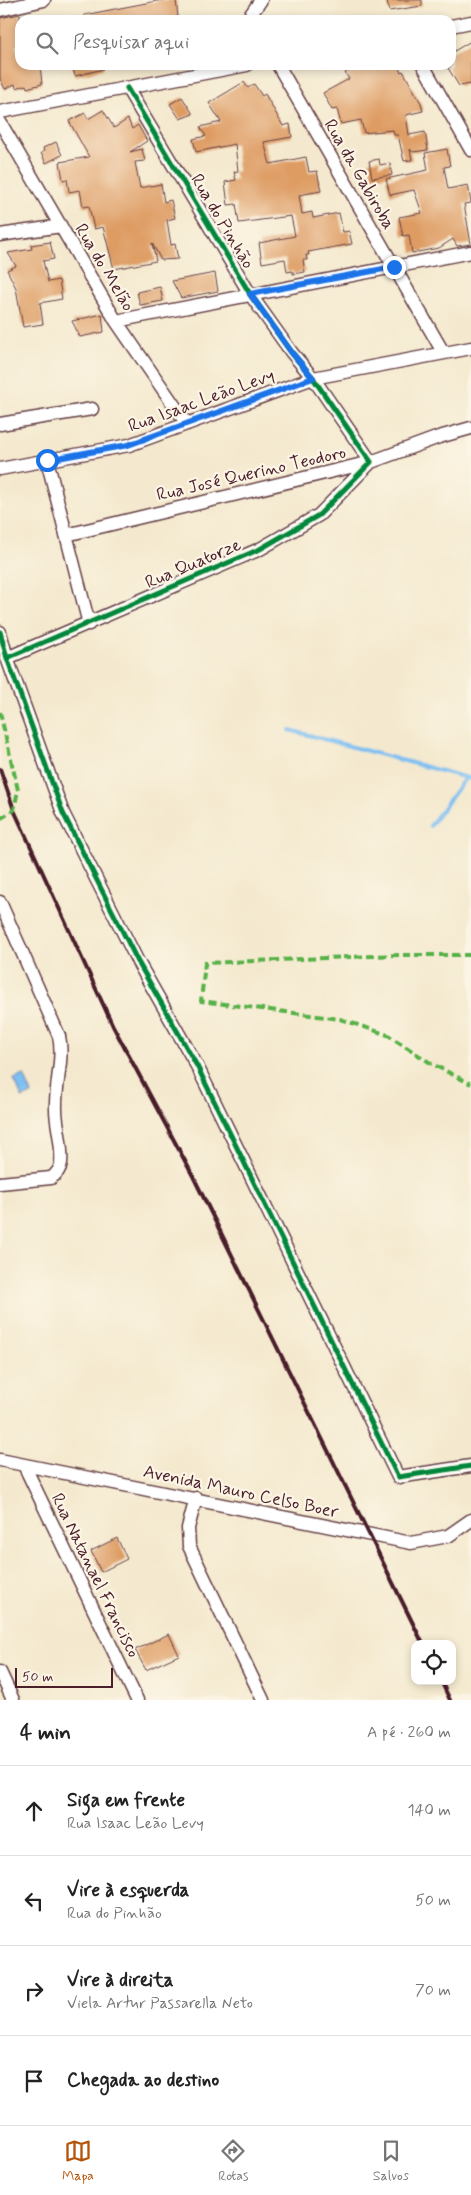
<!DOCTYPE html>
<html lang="pt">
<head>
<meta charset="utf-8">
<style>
	body { margin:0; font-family:Mynerve,sans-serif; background:#f2f2f2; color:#222 }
	.controls { position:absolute; right:15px; bottom:15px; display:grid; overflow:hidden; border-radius:10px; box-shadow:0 2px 8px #0003 }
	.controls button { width:45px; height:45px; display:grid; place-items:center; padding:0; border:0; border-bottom:1px solid #e0e0e0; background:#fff; color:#222; font:25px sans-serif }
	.scale { position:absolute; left:15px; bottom:12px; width:98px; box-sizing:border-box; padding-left:5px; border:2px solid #4a1f2b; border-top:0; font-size:14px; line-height:18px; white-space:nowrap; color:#4a1f2b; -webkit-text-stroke:4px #fcf5e5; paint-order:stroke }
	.stop { position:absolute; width:15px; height:15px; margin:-11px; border:4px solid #1a73e8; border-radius:50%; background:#fff }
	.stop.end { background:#1a73e8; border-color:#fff; box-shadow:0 1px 5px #0008 }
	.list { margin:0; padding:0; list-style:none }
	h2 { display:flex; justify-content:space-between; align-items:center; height:65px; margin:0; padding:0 20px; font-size:21px }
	h2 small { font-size:16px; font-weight:400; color:#767676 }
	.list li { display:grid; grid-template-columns:32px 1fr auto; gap:15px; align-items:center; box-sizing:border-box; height:90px; padding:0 20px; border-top:1px solid #e0e0e0 }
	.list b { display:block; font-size:19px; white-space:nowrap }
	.list p { margin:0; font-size:16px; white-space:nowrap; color:#767676 }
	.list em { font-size:16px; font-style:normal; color:#767676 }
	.icon { flex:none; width:28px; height:28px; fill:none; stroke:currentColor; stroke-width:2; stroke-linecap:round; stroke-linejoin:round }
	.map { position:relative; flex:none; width:471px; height:1700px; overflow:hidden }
	.search { position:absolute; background:#fff; box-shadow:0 2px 8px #0003; left:15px; right:15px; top:15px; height:55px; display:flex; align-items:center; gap:12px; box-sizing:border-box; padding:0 18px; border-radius:15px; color:#767676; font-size:19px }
	.sheet { height:425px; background:#fff }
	nav { display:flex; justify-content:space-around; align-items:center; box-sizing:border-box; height:70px; border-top:1px solid #e0e0e0; background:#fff; font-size:14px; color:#767676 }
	nav a { display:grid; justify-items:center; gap:2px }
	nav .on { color:#b45309 }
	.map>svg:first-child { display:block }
</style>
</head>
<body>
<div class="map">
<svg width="471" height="1700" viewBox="0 0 471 1700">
	<rect width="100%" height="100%" fill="#fcf5e5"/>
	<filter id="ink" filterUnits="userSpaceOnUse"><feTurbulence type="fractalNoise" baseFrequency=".02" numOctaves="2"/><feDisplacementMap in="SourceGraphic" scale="10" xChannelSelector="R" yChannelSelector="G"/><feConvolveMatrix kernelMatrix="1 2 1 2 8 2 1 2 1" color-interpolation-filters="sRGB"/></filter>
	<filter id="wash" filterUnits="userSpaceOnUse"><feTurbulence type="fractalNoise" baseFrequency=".0096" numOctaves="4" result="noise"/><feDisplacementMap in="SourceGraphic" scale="20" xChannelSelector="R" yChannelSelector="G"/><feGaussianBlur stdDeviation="1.12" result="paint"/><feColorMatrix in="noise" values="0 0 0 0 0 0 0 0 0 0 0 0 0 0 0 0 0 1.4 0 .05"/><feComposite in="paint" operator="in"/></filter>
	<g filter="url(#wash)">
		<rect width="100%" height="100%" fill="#f4e9ce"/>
		<path fill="#7bbff2" stroke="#626f8e" d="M24,1075L32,1094L22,1098L14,1079Z"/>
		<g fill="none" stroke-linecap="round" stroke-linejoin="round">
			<path stroke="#7bbff2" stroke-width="4" d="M290,730L471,779
				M430,826L466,777"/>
		</g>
		<g id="blocks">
			<path fill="#de9c64" d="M162,0H176L178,17L159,20V18L85,20L84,15Z
				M387,0H422V6L389,11Z
				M20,14V44L16,45L20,65H40L42,84L27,88L26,85L16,88L15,84L5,89L0,79V18Z
				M471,41V84L459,86L448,68L451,66V53Z
				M72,65H103V69L75,76Z
				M358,65L362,70L371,65H397L401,72L403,71L421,103L423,111L406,115L409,135L425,132L428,150L413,152L410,149L412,160L404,161L398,135H394L393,130L364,133L361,120L341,124L337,109L332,110L323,93L349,79L345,73Z
				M244,82L248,88L254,84L262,96L265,94L283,126L290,124L292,137L264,142L270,164L306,157L309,172L317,171L321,191L299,195L302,214L312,212L313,218L339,213L343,232L349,231L352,244L308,252L309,255H306L307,260H303L305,272L293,274V271L287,272L285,259L262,263L259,243L295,236L291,216L239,223L236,204L228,205L225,182L236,180L234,172L238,171L235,144L196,152L193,139L206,136L200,127L221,122L209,103Z
				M182,97L193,114L180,119L170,104Z
				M103,110L114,128L128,119L132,129L138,125L147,141L130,152L142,149L145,161L135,162L140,188L161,184L164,202L171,200L175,218L167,220L171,245L175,244L178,259L161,260L152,243L156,261L114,269L103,227L94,229L89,206L83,207L80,190L69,192L67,179L63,180L60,162L89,157L69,121L85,113L88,119Z
				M56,142L62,155L46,163L41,153L44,151L43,148Z
				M447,149L450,166L444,167L448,189L468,185L471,203L464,204L471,244L457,246L453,239L439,248L412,253L409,235L403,236L399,217L422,213L414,190L390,195L386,179L428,170L425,153Z
				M379,159L380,165L390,163L392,175L372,178L369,161Z
				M50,242L54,259L43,261L48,282L59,280L62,299L40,303L43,324L23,327L16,288L7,270L16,266L8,253L32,249L31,245Z
				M215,273L218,291L181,298L172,281Z
				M160,287L163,301L140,305L137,292Z
				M102,314L104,332L80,337L72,321Z
				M117,1538L127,1559L101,1572L91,1551Z
				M169,1634L179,1655L146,1670L135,1650Z"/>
		</g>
	</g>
	<g filter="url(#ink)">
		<use href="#blocks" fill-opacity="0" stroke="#643d43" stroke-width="1"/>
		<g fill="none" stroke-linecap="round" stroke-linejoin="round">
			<defs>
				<path id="minor" d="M0,10L44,0
					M247,20L261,0
					M451,26L471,22
					M278,65L443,352
					M423,65L471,150
					M0,112L247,65
					M0,122L116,321L187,424
					M0,235L61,226
					M116,321L471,252
					M0,424L92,409
					M47,460L89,624
					M0,469L129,445L313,378L471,348
					M66,535L371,462L439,437L471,428
					M0,632L7,658L63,813L138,962L197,1066L398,1477L471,1466
					M7,658L260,549L319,515L371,462L313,378L292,353L250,294L127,88
					M0,902L59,1036C64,1059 55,1084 56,1109C56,1126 63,1145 61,1163C60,1170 57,1174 51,1178L0,1183
					M0,1460L411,1543L448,1536L471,1520
					M24,1465L137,1700
					M196,1498L188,1528L189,1546L263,1700
					M0,1672L13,1700"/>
			</defs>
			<use href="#minor" stroke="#643d43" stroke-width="15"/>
			<use href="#minor" stroke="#fff" stroke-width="12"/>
			<path stroke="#4a1f2b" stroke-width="4" d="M0,769L14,810L113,1026L193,1176L423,1644
				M441,1681L450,1700"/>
			<path stroke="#57b146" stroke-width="4" stroke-dasharray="8 4" stroke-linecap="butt" d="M0,712L18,790L14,810L0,819
				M471,955H399L205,963L201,1001L340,1019L388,1035L432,1064L471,1084"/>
			<defs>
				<path id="cycleway" d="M0,632L7,658L63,813L138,962L197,1066L398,1477L471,1466
					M7,658L260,549L319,515L371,462L313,378L292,353L250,294L127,88"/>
			</defs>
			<use href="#cycleway" stroke="#fcf5e5" stroke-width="8"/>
			<use href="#cycleway" stroke="#00873e" stroke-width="5"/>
		</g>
	</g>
	<g fill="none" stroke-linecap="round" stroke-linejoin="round" filter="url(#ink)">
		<path stroke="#1a73e8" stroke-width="6" d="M47,460L128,445L313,378L292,353L250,294L394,267"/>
	</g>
	<g text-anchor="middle" stroke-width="4.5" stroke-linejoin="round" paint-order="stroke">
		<g font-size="18" fill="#4a1f2b" stroke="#fcf5e5">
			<text transform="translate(360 174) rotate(60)" y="6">Rua da Gabiroba</text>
			<text transform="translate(223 221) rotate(59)" y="6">Rua do Pinhão</text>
			<text transform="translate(105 267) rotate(59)" y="6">Rua do Melão</text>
			<text transform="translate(201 400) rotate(-20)" y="6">Rua Isaac Leão Levy</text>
			<text transform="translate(251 473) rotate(-13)" y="6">Rua José Querino Teodoro</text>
			<text transform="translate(193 563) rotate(-23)" y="6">Rua Quatorze</text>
			<text transform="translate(241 1491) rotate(12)" y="6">Avenida Mauro Celso Boer</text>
			<text transform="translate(96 1575) rotate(64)" y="6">Rua Natanael Francisco</text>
		</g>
	</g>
</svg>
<div class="controls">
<button><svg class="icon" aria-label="locate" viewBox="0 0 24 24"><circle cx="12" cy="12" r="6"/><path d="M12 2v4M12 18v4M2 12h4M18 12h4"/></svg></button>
</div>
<div class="scale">50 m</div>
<div class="stop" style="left:47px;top:460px"></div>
<div class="stop end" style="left:394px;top:267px"></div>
<div class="search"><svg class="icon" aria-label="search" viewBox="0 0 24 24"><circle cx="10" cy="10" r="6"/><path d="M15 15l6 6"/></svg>Pesquisar aqui</div>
</div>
<section class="sheet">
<h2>4 min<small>A pé · 260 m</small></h2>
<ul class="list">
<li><svg class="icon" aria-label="ahead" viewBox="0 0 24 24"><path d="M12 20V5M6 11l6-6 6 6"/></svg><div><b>Siga em frente</b><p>Rua Isaac Leão Levy</p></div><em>140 m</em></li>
<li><svg class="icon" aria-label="left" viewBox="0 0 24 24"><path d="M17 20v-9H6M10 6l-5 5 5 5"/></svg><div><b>Vire à esquerda</b><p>Rua do Pinhão</p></div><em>50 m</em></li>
<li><svg class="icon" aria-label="right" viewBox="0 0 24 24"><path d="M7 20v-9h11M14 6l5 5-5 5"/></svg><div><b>Vire à direita</b><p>Viela Artur Passarella Neto</p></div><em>70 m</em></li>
<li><svg class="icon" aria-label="arrive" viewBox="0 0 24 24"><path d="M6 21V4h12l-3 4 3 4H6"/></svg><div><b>Chegada ao destino</b></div></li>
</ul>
</section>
<nav>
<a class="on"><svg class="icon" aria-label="map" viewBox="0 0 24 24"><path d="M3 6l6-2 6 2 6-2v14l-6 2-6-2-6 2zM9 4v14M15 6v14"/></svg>Mapa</a>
<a><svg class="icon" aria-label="directions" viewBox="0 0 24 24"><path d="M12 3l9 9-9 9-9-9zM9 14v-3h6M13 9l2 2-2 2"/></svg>Rotas</a>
<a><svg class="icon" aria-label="saved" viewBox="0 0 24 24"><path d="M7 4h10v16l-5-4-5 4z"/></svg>Salvos</a>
</nav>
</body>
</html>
